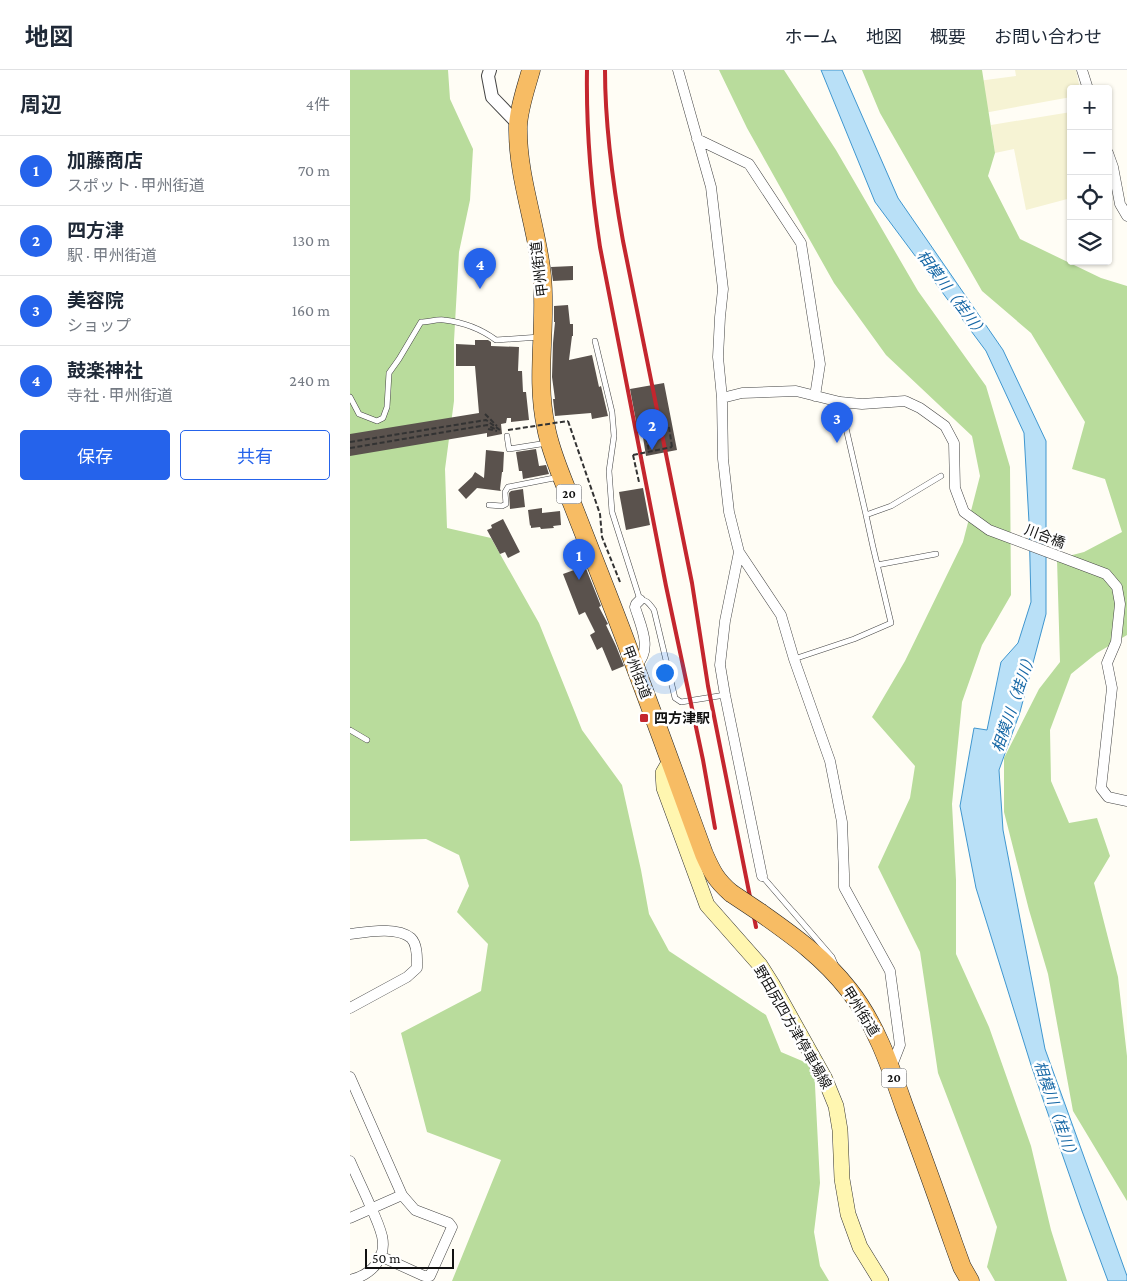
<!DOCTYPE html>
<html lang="ja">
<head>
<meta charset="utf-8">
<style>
	body { margin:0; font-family:"Crimson Pro","Noto Sans JP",serif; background:#f2f2f3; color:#1f2937 }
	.controls { position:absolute; right:15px; top:15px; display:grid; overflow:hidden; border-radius:5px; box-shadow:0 1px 4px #0004 }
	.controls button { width:45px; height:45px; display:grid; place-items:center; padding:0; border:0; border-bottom:1px solid #e0e1e3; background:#fff; color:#1f2937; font:25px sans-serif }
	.scale { position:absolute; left:15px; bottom:12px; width:89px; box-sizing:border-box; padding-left:5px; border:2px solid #111; border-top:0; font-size:14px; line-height:18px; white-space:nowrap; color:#111; -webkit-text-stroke:4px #fff; paint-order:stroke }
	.you { position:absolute; left:314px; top:602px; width:18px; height:18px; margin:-12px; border:4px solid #fff; border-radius:50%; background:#1a73e8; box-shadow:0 0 0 8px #1a73e833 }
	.badge { display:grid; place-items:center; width:32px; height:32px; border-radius:50%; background:#2563eb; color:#fff; font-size:16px; font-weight:700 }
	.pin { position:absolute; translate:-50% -41px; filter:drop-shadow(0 1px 2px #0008) }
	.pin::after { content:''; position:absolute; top:26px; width:18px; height:15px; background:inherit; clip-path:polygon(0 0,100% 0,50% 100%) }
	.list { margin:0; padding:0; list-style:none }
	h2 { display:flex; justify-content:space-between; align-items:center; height:65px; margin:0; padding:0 20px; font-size:21px }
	h2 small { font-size:16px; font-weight:400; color:#747a83 }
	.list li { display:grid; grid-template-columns:32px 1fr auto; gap:15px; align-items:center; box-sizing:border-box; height:70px; padding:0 20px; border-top:1px solid #e0e1e3 }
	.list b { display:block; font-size:19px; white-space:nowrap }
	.list p { margin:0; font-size:16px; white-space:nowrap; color:#747a83 }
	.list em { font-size:16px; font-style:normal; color:#747a83 }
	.actions { display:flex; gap:10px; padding:15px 20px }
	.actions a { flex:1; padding:11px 0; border:1px solid #2563eb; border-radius:5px; text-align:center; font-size:18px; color:#2563eb }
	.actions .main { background:#2563eb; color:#fff }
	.icon { flex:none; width:28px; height:28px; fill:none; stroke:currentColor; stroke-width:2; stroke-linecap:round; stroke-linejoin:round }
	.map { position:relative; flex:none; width:777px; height:1211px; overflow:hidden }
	header { display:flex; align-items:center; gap:30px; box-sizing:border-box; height:70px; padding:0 25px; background:#fff; border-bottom:1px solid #e0e1e3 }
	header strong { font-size:24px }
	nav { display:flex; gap:28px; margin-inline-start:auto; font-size:18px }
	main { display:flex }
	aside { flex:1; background:#fff }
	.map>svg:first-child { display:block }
</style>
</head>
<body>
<header>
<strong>地図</strong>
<nav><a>ホーム</a><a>地図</a><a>概要</a><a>お問い合わせ</a></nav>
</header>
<main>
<aside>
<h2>周辺<small>4件</small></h2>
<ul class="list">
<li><span class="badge">1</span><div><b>加藤商店</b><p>スポット · 甲州街道</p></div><em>70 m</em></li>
<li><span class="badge">2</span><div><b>四方津</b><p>駅 · 甲州街道</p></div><em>130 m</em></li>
<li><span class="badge">3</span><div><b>美容院</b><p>ショップ</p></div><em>160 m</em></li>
<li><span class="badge">4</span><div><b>鼓楽神社</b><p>寺社 · 甲州街道</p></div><em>240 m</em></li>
</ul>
<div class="actions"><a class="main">保存</a><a>共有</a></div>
</aside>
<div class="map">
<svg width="777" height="1211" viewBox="0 0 777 1211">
	<rect width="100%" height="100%" fill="#fffdf5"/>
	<path fill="#f6f3d4" d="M665,0H726L730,19H721V27L634,43L628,11L666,6Z
		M721,42V128L676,140L664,79L645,83L641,55Z"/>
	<path fill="#b9dc9c" d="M0,0H98L100,29L123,79L120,130L109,182L104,271V331L95,399L97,458L141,468L189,553L232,660L272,715L291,800L299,844L319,881L416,945L431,982L464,996L470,1113L464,1162L470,1196L479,1211H102L151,1090L77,1062L51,963L131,921L138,874L107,842L119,816L109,785L76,769L0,771Z
		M369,0H434L486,80L568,221L636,316L660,397L661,525L632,575L612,632L602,734L606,810V884L639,957L681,1076L701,1160L717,1211H645L637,1197L647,1157L588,1003L570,882L528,797L560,728L565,696L522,647L555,591L613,472L630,406L622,366L536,285L484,213L397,58Z
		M512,0H632L645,83L638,106L670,169L751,208L777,216V565L747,583L721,604L700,660L701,711L719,753L747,748L760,786L744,813L768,907L777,986V1131L723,1041L698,904L679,840L654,742V688L689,619L710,592L707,489L734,482L772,462L755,409L722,399L735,352L681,263L632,221L530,43Z"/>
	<path fill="#b9e0f7" stroke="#3f96cf" d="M471,0H492L548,128L653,280L696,371V544L670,642L649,700L653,760L695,979L777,1206V1211H758L732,1141L681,995L626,818L610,736L624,658L637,660L651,592L668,573L681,532L679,452L674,363L636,281L525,132Z"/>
	<path fill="#5a524d" d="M223,196V210L203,211L201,197Z
		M218,235L220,254H223V266H222L219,290L242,285L249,317L251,316L258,346L242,349L241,343L205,346L203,329H205L202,307L203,273L205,252H204V236Z
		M125,270H138L141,272V276L169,277L168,301H172L173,322H176L179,350L161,352V348H157L156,353L151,354L152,364L137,367V363L0,386V364L129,343L125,296H106V274L125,275Z
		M314,313L327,380L296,386L292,361L288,362L280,319Z
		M186,379L189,396L196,395L199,404L173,409L172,401H169L166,382Z
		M136,380L154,382L153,402H152L150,419L151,421L127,418L116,429L108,420L122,407L125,402L134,408Z
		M293,418L300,455L276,460L269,422Z
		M173,419L175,437L160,439L159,423L161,421Z
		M192,438V443L210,441L211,455L203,456L204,458L191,459L190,457L181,458V455L180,456L178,440Z
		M153,449L170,482L158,488L155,482L150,484L137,460L142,458L141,455Z
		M235,496L251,536L249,537L258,554L256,555L266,576L274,596L262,601L252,577L247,580L240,565L245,562L235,542L229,545L213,504Z"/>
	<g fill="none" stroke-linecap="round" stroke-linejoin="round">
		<defs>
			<path id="service" d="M245,271L262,342L264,366L259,401L262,442L290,530C297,529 300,535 304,540L325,628L331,632L375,625
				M0,327L9,344L27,351L33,348L37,337L39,303L49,289L71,252C78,252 87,249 94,250C112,252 131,259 146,270L190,267
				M490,332L516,445
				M157,366L159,379L197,373
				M139,435L152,436L156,434L155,422L158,417L209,407
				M527,495L586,484
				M444,589L504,569L541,553L523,477L516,445L541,436L591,406
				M0,660L17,670
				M412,806L482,887L485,894"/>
			<path id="minor" d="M328,0L361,117L373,219L370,247L368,287L372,328L373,389L379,442L389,482L431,545L444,589L480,691L492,752L494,804V817L540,901L550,975L541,998
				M732,0L738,19
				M347,69L399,94L451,173L470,294L465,326
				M758,83L763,97L770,134L777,146
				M372,328L392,323L446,321L490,332L512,334L555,331L570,338L595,356L604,373L605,418L614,442L639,460L756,504L767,517L770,534L766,572L757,593L762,618L751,718L758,727L777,731
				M389,482L375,551L370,595L375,625L412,806
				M286,596C303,579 291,557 285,537L286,534L290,530
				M0,864C16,862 47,856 61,868C68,875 67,889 67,898L57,907L0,938
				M0,1007L52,1125L65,1140L99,1153L102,1157L80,1206H74L30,1186
				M0,1091C6,1105 13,1119 19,1133C24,1144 29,1154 32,1166C37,1189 21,1205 0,1210
				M0,1148L52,1125"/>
			<path id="tertiary" d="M140,0L138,6L142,27L168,54"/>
			<path id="secondary" d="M320,691L313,703L314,718L357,835L410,895L422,914L475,1009L486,1036L490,1060L492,1109L498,1144L510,1177L531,1211"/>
			<path id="trunk" d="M181,0C176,18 169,37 168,56C167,107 187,156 192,206C197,256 185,307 196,357C200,380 210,402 218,423C230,454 242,484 254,515C289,604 321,694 354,784C362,802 366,810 381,823
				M411,843C445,867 473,887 499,920C526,954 540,996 554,1036C571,1082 588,1129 604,1175L612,1197L620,1211"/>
		</defs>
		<use href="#service" stroke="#444" stroke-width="6"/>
		<use href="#minor" stroke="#444" stroke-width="11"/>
		<use href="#tertiary" stroke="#444" stroke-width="14"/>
		<use href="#secondary" stroke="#333" stroke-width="16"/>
		<use href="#trunk" stroke="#222" stroke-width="19"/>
		<path stroke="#333" stroke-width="2" stroke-dasharray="5 2.5" stroke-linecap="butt" d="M135,344L147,356
			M218,351L250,444L252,467L270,512
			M319,357L322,377
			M138,359L147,361
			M295,360L299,382
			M0,372L136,350L150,360
			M0,378L137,355L147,360
			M283,385L289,412"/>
		<use href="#service" stroke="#fff" stroke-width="5"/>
		<use href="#minor" stroke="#fff" stroke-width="10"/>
		<use href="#tertiary" stroke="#fff" stroke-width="12"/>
		<use href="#secondary" stroke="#fff6b0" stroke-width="15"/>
		<use href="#trunk" stroke="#f7bc64" stroke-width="18"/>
		<path stroke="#c4262e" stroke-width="4" d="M237,0C236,60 241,118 250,177L316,516L353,690L365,758
			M255,0C255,58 263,115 273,171L342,513L358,616L406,857"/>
		<defs>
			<path id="trunk-bridge" d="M381,823L411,843"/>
		</defs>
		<use href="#trunk-bridge" stroke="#222" stroke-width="19" stroke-linecap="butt"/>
		<path stroke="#333" stroke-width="2" stroke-dasharray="5 2.5" stroke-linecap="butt" d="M158,360L218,351
			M283,385L322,377"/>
		<use href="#trunk-bridge" stroke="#f7bc64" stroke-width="18"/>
	</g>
	<rect fill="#c4262e" stroke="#fff" stroke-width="2" x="289" y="643" width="10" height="10" rx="2.5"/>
	<g text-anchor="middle" stroke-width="5" stroke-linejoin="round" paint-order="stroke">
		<g fill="#fff" stroke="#585858" stroke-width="1">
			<rect x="206.5" y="414.5" width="25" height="19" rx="4"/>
			<rect x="531.5" y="998.5" width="25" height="19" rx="4"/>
		</g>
		<g font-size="12" font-weight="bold" fill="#111">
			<text x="219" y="428">20</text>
			<text x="544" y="1012">20</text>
		</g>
		<g font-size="14" fill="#111" stroke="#fff">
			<text transform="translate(189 199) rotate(-97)" y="5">甲州街道</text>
			<text transform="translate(695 466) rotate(21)" y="5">川合橋</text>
			<text transform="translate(287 602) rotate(69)" y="5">甲州街道</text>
			<text transform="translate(511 941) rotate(58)" y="5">甲州街道</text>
			<text transform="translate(443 957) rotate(60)" y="5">野田尻四方津停車場線</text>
		</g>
		<g font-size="14" font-weight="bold" fill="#111" stroke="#fff" text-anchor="start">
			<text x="304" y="653">四方津駅</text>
		</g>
		<g font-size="15" font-style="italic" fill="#1768a6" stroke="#fff">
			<text transform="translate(602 224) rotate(53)" y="5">相模川（桂川）</text>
			<text transform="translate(664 632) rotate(-71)" y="5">相模川（桂川）</text>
			<text transform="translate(706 1041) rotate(71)" y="5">相模川（桂川）</text>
		</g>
	</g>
</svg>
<div class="controls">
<button>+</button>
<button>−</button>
<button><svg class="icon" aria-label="locate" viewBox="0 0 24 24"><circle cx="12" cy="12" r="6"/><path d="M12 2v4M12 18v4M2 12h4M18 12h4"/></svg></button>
<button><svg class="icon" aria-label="layers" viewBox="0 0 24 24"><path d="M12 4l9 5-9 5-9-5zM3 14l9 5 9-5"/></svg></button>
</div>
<div class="scale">50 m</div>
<div class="you"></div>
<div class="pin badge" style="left:229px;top:510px">1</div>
<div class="pin badge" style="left:302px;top:380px">2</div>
<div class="pin badge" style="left:487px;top:373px">3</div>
<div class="pin badge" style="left:130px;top:219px">4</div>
</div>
</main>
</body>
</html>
